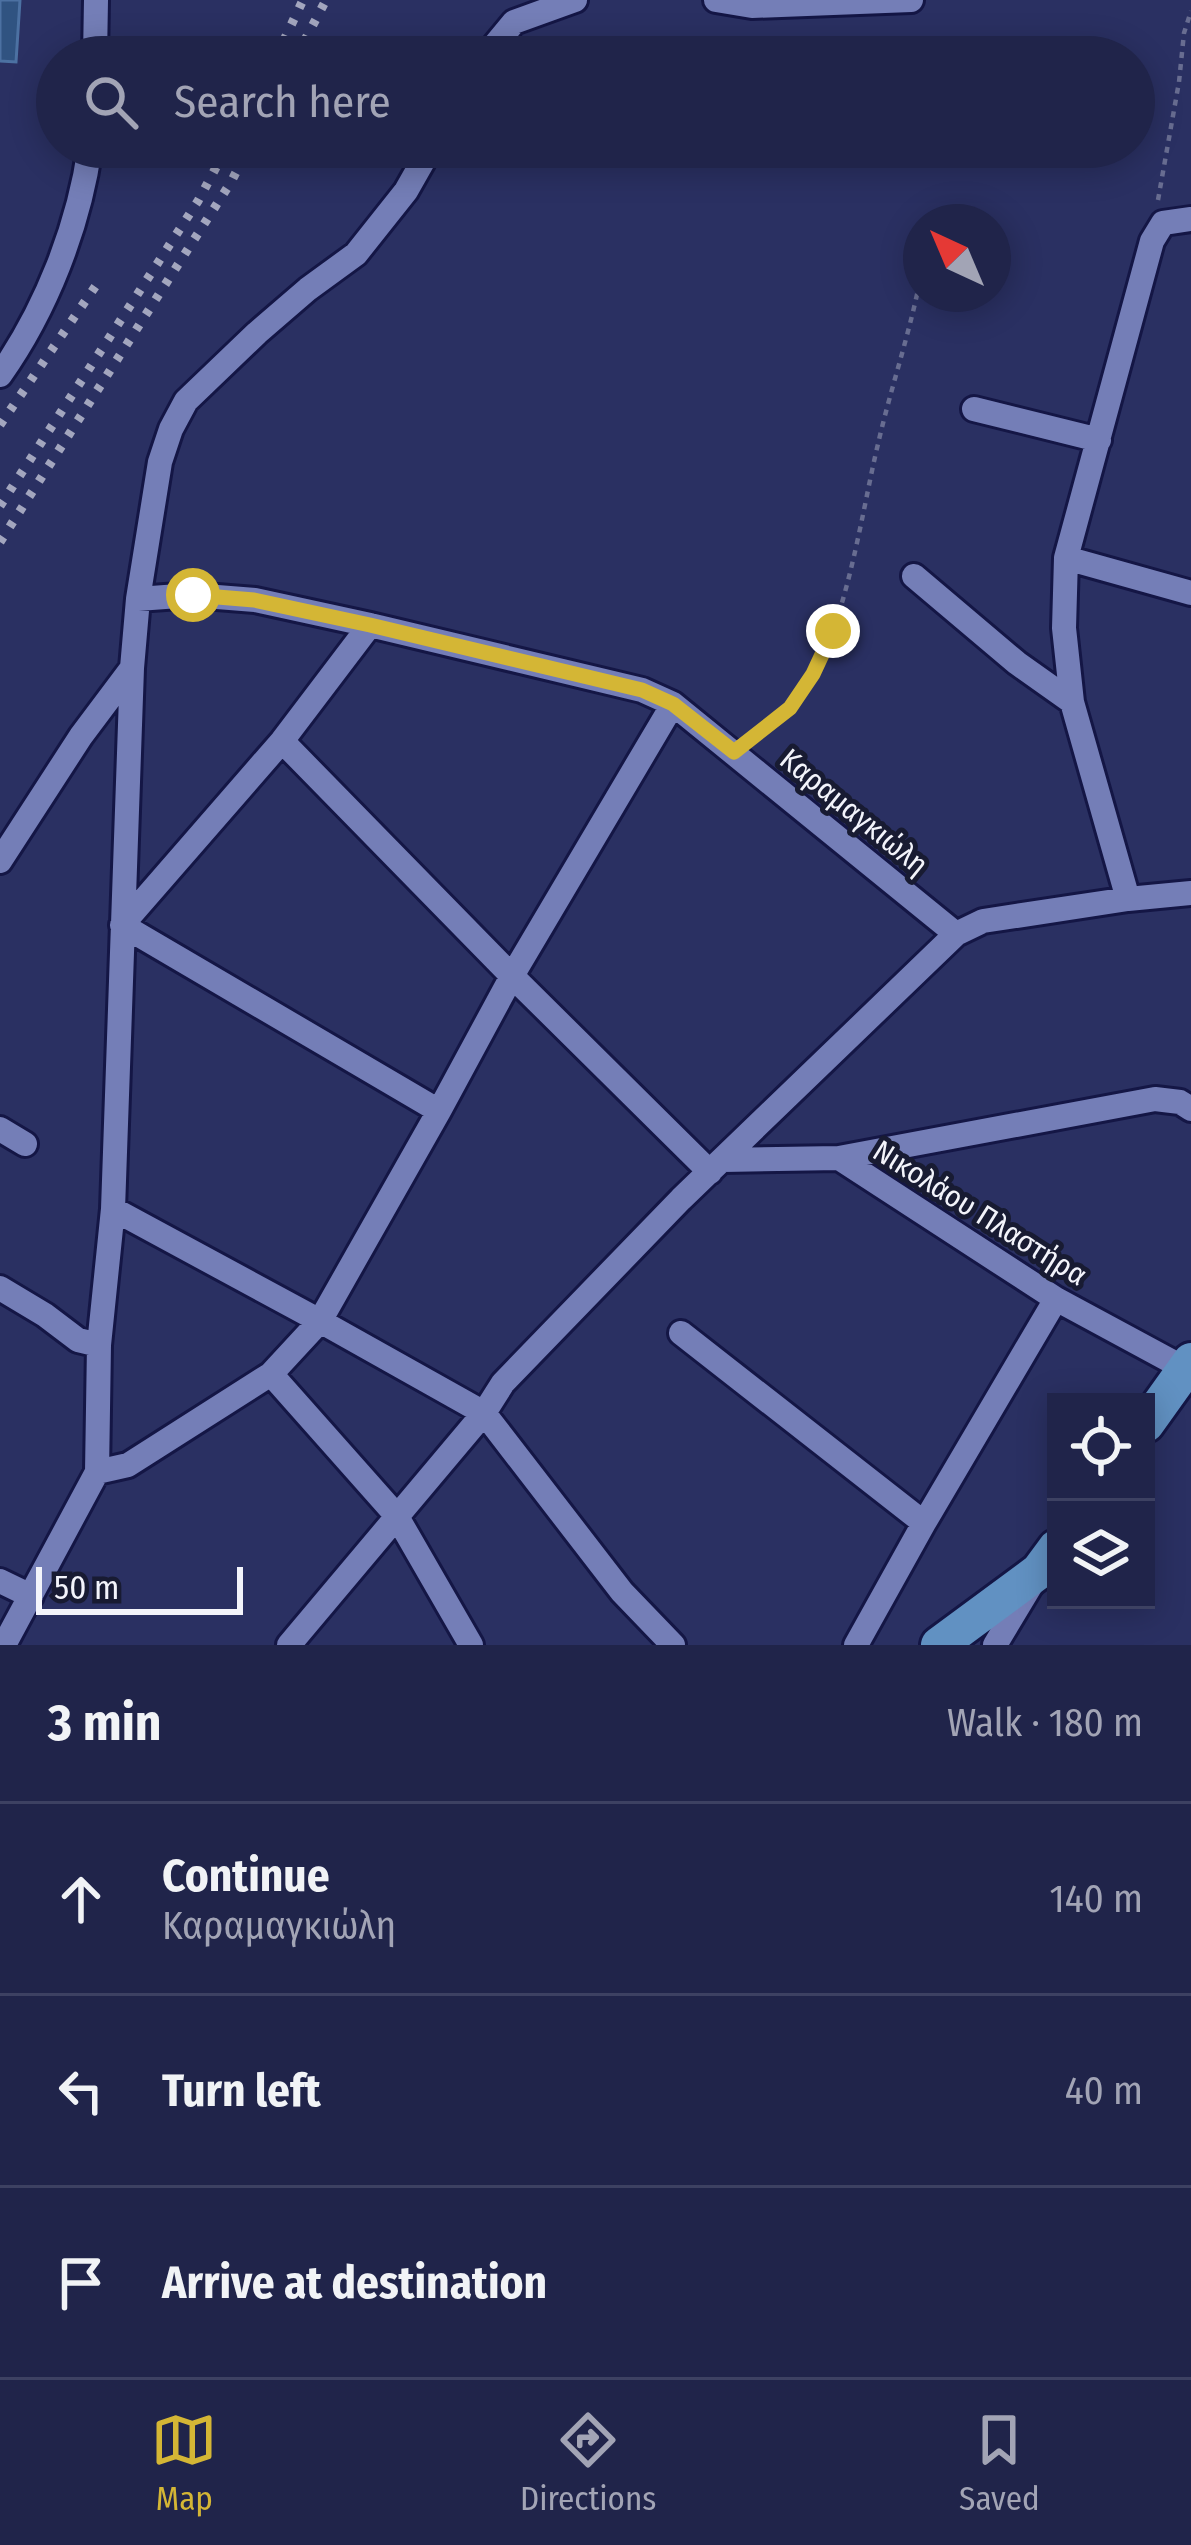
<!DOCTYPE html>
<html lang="en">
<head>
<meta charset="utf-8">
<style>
	body { margin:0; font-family:"Fira Sans Condensed",sans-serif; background:#2d3054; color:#f1f3f6 }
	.controls { position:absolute; right:36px; bottom:36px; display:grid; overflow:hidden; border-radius:0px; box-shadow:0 6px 30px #0003 }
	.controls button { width:108px; height:108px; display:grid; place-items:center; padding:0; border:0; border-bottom:3px solid #3d4162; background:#20244a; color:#f1f3f6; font:60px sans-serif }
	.compass { position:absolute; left:903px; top:204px; width:108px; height:108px; border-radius:50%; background:#20244a; box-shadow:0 6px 30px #0003; rotate:316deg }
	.scale { position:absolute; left:36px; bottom:30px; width:207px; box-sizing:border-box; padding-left:12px; border:6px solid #f3f4fb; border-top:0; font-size:33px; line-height:42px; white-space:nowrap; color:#f3f4fb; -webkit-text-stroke:9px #181b32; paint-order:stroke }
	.stop { position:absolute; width:36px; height:36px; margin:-27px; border:9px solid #d4b635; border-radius:50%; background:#fff }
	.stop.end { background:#d4b635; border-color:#fff; box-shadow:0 3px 12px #0008 }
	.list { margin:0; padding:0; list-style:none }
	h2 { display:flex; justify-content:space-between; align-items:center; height:156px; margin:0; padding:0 48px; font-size:51px }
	h2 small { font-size:39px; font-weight:400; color:#a2a4b5 }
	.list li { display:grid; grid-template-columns:78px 1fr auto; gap:36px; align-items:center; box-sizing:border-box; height:192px; padding:0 48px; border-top:3px solid #3d4162 }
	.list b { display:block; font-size:45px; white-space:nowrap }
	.list p { margin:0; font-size:39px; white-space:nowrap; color:#a2a4b5 }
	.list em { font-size:39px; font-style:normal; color:#a2a4b5 }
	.icon { flex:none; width:66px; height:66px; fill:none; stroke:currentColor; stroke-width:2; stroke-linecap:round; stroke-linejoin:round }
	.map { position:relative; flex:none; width:1191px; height:1645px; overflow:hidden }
	.search { position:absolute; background:#20244a; box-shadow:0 6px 30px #0003; left:36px; right:36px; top:36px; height:132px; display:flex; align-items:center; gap:30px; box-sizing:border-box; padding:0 42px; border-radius:66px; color:#a2a4b5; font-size:45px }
	.sheet { height:732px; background:#20244a }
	nav { display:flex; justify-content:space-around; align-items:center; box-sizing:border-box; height:168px; border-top:3px solid #3d4162; background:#20244a; font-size:33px; color:#a2a4b5 }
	nav a { display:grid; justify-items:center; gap:6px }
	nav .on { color:#d4b635 }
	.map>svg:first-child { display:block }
</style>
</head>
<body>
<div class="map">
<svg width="1191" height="1645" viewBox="0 0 1191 1645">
	<rect width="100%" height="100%" fill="#2a3062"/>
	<path fill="#305381" stroke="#4c71a2" stroke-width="3" d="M0,0H20L16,62L0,61Z"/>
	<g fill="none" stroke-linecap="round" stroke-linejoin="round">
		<defs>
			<path id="street" d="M716,0L752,6L911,0
				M95,57L96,0
				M485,57L514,22L575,0
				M0,375C46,310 79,226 90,147
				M974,409L1099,440
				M1066,558L1191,593
				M914,576L1017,663L1072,702
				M138,599L192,595L255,600L370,625L642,690L673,704L956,934L983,921L1128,899L1191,893
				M370,625L282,741L122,925L439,1111
				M282,741L512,976L710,1172
				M0,861L81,736L132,668L138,599L160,462L171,429L186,401L257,333L308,289L356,254L406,191L431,147
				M1128,899L1072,702L1064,628L1066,558L1152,241L1163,223L1191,219
				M0,1129L25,1144
				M839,1158L1155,1099L1180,1102L1191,1109
				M723,1160L839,1158L1056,1299L1191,1372
				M113,1209L320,1321L484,1413L622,1592L673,1645
				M0,1288L45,1315L78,1340L99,1345
				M681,1333L924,1523
				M271,1374L396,1515L471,1645
				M97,1472L128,1465L271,1374L320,1321L439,1111L512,976L673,704
				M0,1581L31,1596
				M4,1645L97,1472L99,1345L113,1209L132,668
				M289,1645L484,1413L503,1383L681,1199L956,934
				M856,1645L924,1523L1056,1299
				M995,1645L1031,1585"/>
			<path id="secondary" d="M1146,1424L1191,1361
				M939,1645L1039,1571L1056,1548"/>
		</defs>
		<use href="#street" stroke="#141645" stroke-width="30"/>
		<use href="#secondary" stroke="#141645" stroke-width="42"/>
		<path stroke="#686d91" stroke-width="4.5" stroke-dasharray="6 6" stroke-linecap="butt" d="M1158,200L1179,82L1184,33L1191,11
			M752,739C763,730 777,721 788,711C843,657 860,518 878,444C891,387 910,333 921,275"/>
		<use href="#street" stroke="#747eb7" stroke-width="24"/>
		<use href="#secondary" stroke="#6191c2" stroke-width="36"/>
		<path stroke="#a3a6be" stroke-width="9" stroke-dasharray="6 12" stroke-linecap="butt" d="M276,57L303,0
			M296,57L326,0
			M0,425L97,284
			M0,506L198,201L227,147
			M0,542L231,182L249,147"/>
	</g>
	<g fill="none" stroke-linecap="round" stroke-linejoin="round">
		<path stroke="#d4b635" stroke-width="15" d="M193,595L254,600L370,625L642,690L673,704L734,752L790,708L813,674L833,631"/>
	</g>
	<g text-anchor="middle" stroke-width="10" stroke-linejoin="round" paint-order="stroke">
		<g font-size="30" fill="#f3f4fb" stroke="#181b32">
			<text transform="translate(854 812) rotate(39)" y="10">Καραμαγκιώλη</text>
			<text transform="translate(980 1213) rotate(32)" y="10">Νικολάου Πλαστήρα</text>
		</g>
	</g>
</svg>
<div class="controls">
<button><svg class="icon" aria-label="locate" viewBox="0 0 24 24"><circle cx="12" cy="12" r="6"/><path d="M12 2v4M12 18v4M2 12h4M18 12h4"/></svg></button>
<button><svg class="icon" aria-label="layers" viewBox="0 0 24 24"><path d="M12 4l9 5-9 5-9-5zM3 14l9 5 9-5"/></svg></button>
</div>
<svg class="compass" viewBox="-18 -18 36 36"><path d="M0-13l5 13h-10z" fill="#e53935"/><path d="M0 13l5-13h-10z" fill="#a2a4b5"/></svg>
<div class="scale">50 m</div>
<div class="stop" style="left:193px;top:595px"></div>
<div class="stop end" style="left:833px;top:631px"></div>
<div class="search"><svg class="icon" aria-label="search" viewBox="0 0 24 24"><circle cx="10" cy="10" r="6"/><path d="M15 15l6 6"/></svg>Search here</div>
</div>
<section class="sheet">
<h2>3 min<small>Walk · 180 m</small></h2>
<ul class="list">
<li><svg class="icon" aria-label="ahead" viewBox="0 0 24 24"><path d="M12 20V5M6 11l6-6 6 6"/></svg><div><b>Continue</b><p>Καραμαγκιώλη</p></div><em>140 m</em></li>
<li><svg class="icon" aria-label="left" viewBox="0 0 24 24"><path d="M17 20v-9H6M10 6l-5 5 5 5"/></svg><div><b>Turn left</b></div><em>40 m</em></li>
<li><svg class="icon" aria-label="arrive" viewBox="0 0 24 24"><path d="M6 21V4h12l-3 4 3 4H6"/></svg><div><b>Arrive at destination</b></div></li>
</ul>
</section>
<nav>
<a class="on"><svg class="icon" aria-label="map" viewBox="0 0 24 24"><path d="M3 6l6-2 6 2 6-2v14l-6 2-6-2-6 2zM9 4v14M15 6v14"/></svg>Map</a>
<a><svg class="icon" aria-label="directions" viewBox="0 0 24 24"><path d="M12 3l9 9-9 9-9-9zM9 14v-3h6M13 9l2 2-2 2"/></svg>Directions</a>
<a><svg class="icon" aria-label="saved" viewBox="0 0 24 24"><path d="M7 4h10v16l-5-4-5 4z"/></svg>Saved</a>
</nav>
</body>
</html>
